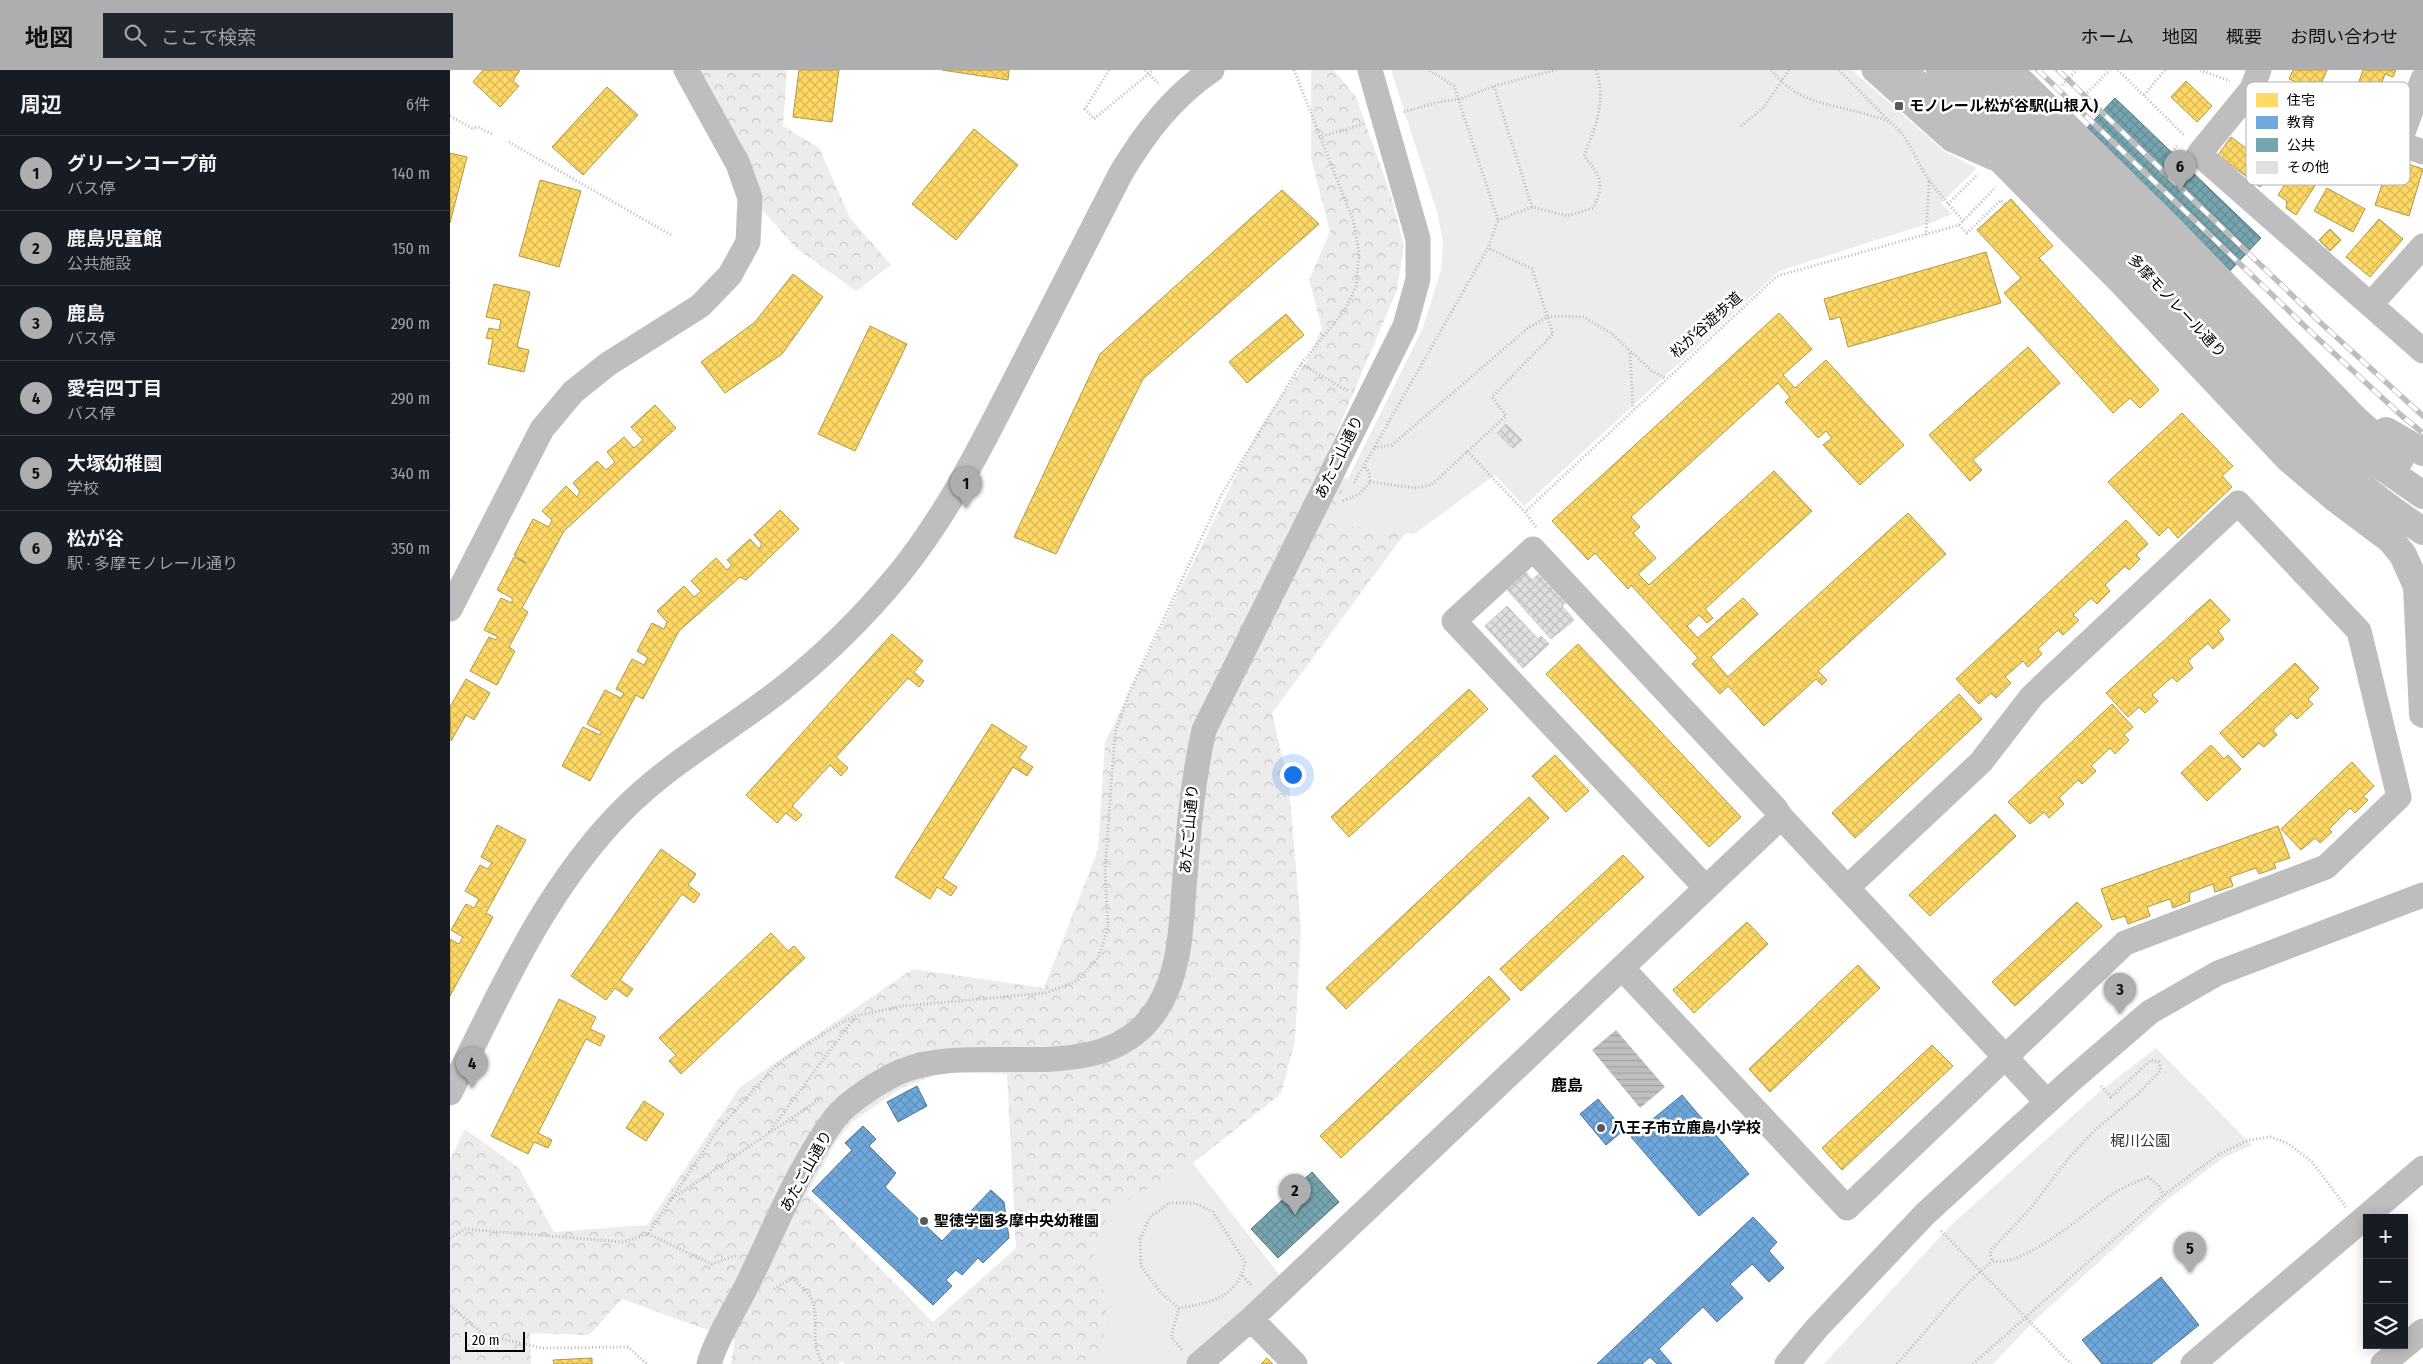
<!DOCTYPE html>
<html lang="ja">
<head>
<meta charset="utf-8">
<style>
	body { margin:0; font-family:"Fira Sans Condensed","Noto Sans JP",sans-serif; background:#20242c; color:#f1f3f6 }
	.controls { position:absolute; right:15px; bottom:15px; display:grid; overflow:hidden; border-radius:0px; box-shadow:0 2px 12px #0003 }
	.controls button { width:45px; height:45px; display:grid; place-items:center; padding:0; border:0; border-bottom:1px solid #363941; background:#171b24; color:#f1f3f6; font:25px sans-serif }
	.scale { position:absolute; left:15px; bottom:12px; width:60px; box-sizing:border-box; padding-left:5px; border:2px solid #000; border-top:0; font-size:14px; line-height:18px; white-space:nowrap; color:#000; -webkit-text-stroke:4px #fff; paint-order:stroke }
	.you { position:absolute; left:842px; top:704px; width:18px; height:18px; margin:-12px; border:4px solid #fff; border-radius:50%; background:#1a73e8; box-shadow:0 0 0 8px #1a73e833 }
	.badge { display:grid; place-items:center; width:32px; height:32px; border-radius:50%; background:#adaeaf; color:#111; font-size:16px; font-weight:700 }
	.pin { position:absolute; translate:-50% -41px; filter:drop-shadow(0 1px 2px #0008) }
	.pin::after { content:''; position:absolute; top:26px; width:18px; height:15px; background:inherit; clip-path:polygon(0 0,100% 0,50% 100%) }
	.list { margin:0; padding:0; list-style:none }
	h2 { display:flex; justify-content:space-between; align-items:center; height:65px; margin:0; padding:0 20px; font-size:21px }
	h2 small { font-size:16px; font-weight:400; color:#9ea1a6 }
	.list li { display:grid; grid-template-columns:32px 1fr auto; gap:15px; align-items:center; box-sizing:border-box; height:75px; padding:0 20px; border-top:1px solid #363941 }
	.list b { display:block; font-size:19px; white-space:nowrap }
	.list p { margin:0; font-size:16px; white-space:nowrap; color:#9ea1a6 }
	.list em { font-size:16px; font-style:normal; color:#9ea1a6 }
	.icon { flex:none; width:28px; height:28px; fill:none; stroke:currentColor; stroke-width:2; stroke-linecap:round; stroke-linejoin:round }
	.map { position:relative; flex:none; width:1973px; height:1294px; overflow:hidden }
	header { display:flex; align-items:center; gap:30px; box-sizing:border-box; height:70px; padding:0 25px; background:#adaeaf; color:#111 }
	header strong { font-size:24px }
	nav { display:flex; gap:28px; margin-inline-start:auto; font-size:18px }
	.search { width:350px; height:45px; background:#20242c; display:flex; align-items:center; gap:12px; box-sizing:border-box; padding:0 18px; border-radius:0px; color:#9ea1a6; font-size:19px }
	main { display:flex }
	aside { flex:1; background:#171b24 }
	.map>svg:first-child { display:block }
</style>
</head>
<body>
<header>
<strong>地図</strong>
<div class="search"><svg class="icon" aria-label="search" viewBox="0 0 24 24"><circle cx="10" cy="10" r="6"/><path d="M15 15l6 6"/></svg>ここで検索</div>
<nav><a>ホーム</a><a>地図</a><a>概要</a><a>お問い合わせ</a></nav>
</header>
<main>
<aside>
<h2>周辺<small>6件</small></h2>
<ul class="list">
<li><span class="badge">1</span><div><b>グリーンコープ前</b><p>バス停</p></div><em>140 m</em></li>
<li><span class="badge">2</span><div><b>鹿島児童館</b><p>公共施設</p></div><em>150 m</em></li>
<li><span class="badge">3</span><div><b>鹿島</b><p>バス停</p></div><em>290 m</em></li>
<li><span class="badge">4</span><div><b>愛宕四丁目</b><p>バス停</p></div><em>290 m</em></li>
<li><span class="badge">5</span><div><b>大塚幼稚園</b><p>学校</p></div><em>340 m</em></li>
<li><span class="badge">6</span><div><b>松が谷</b><p>駅 · 多摩モノレール通り</p></div><em>350 m</em></li>
</ul>
</aside>
<div class="map">
<svg width="1973" height="1294" viewBox="0 0 1973 1294">
	<defs>
		<pattern id="forest-crowns" width="20" height="18" patternUnits="userSpaceOnUse" patternTransform="scale(1.25)"><rect width="20" height="18" fill="#ececec"/><path d="M2 6a3 3 0 1 1 6 0M12 15a3 3 0 1 1 6 0" fill="none" stroke="#c9c9c9"/></pattern>
		<pattern id="water-rules" width="6" height="5" patternUnits="userSpaceOnUse" patternTransform="scale(1.25)"><rect width="6" height="5" fill="#bfbfbf"/><path d="M0 2.5h6" fill="none" stroke="#a2a2a2"/></pattern>
		<pattern id="homes-cross-hatch" width="8" height="8" patternUnits="userSpaceOnUse" patternTransform="scale(1.25)"><rect width="8" height="8" fill="#ffd966"/><path d="M0 0l8 8M0 8l8-8" fill="none" stroke="#d9b857"/></pattern>
		<pattern id="schools-cross-hatch" width="8" height="8" patternUnits="userSpaceOnUse" patternTransform="scale(1.25)"><rect width="8" height="8" fill="#6fa8dc"/><path d="M0 0l8 8M0 8l8-8" fill="none" stroke="#5e8fbb"/></pattern>
		<pattern id="public-cross-hatch" width="8" height="8" patternUnits="userSpaceOnUse" patternTransform="scale(1.25)"><rect width="8" height="8" fill="#76a5af"/><path d="M0 0l8 8M0 8l8-8" fill="none" stroke="#648c95"/></pattern>
		<pattern id="building-cross-hatch" width="8" height="8" patternUnits="userSpaceOnUse" patternTransform="scale(1.25)"><rect width="8" height="8" fill="#dfdfdf"/><path d="M0 0l8 8M0 8l8-8" fill="none" stroke="#bebebe"/></pattern>
	</defs>
	<rect width="100%" height="100%" fill="#fff"/>
	<path fill="url(#forest-crowns)" fill-rule="evenodd" d="M243,0H337L333,56L369,78L400,148L441,195L406,221L346,178L309,136Z
		M861,0H884L906,27L940,122L954,176L947,220L878,383L891,407L940,420L1029,408L953,466L822,643L839,716L851,859L845,971L831,1024L735,1099L660,1141L643,1182L657,1232L651,1294H395L392,1291L388,1294H281L285,1270L172,1229L139,1265L80,1263L81,1294H0V1090L15,1059L69,1098L104,1162L197,1155L290,1017L463,899L594,918L648,780L655,672L810,357L856,292L872,258L859,210L880,162L861,88ZM495,1002L557,1004L566,1178L483,1252L357,1124L384,1075L402,1052L451,1018Z"/>
	<path fill="#ececec" d="M941,0H1402L1495,82L1527,98L1491,133L1502,144L1483,152L1329,201L1074,436L1045,405L964,464L876,453L972,260L991,201L993,173L987,142Z
		M1706,978L1802,1075L1773,1088L1716,1131L1584,1251L1543,1294H1374L1499,1157L1649,1022Z
		M742,1092L831,1207L737,1294H651L657,1232L643,1182L660,1141Z"/>
	<path fill="url(#water-rules)" d="M1166,960L1215,1017L1190,1038L1142,980Z"/>
	<path fill="url(#homes-cross-hatch)" stroke="#b29847" d="M33,0H70L63,11L69,16L50,37L23,12Z
		M349,0H389L382,52L343,47Z
		M492,0H559L558,10Z
		M1843,0H1877L1871,14L1864,11L1860,18L1839,9Z
		M1913,0H1946L1943,7L1935,4L1931,15L1939,18L1932,37L1924,34L1921,41L1901,34Z
		M1736,11L1762,36L1747,52L1721,27Z
		M157,17L188,45L133,105L102,77Z
		M524,59L568,95L506,170L462,134Z
		M1781,67L1824,99L1810,117L1768,85Z
		M0,83L17,87L0,153Z
		M1941,88L1973,99L1959,146L1925,135Z
		M1846,97L1868,111L1846,145L1836,138L1837,131L1828,125Z
		M90,110L131,121L109,197L69,186Z
		M1877,118L1915,139L1903,162L1864,141Z
		M832,120L869,154L693,309L606,484L564,467L650,284Z
		M1561,129L1603,176L1589,188L1709,320L1690,338L1680,328L1663,343L1554,223L1571,208L1527,160Z
		M1929,149L1953,169L1920,207L1896,187Z
		M1880,159L1891,170L1880,181L1869,170Z
		M1536,182L1551,233L1398,277L1390,247L1380,250L1374,229Z
		M343,204L373,227L332,284L275,323L251,292L305,252Z
		M44,214L80,222L67,277L79,280L74,302L38,294L43,269L36,268L39,258L49,260L51,250L36,247Z
		M1329,243L1362,279L1333,305L1345,318L1376,290L1454,375L1410,415L1373,375L1382,368L1376,361L1368,368L1335,332L1340,327L1328,313L1181,447L1190,457L1183,463L1206,488L1188,504L1199,515L1324,401L1362,441L1255,539L1263,548L1257,553L1249,545L1237,556L1248,568L1293,528L1308,544L1261,587L1278,607L1458,443L1496,484L1368,601L1377,610L1372,615L1366,609L1314,656L1278,616L1270,624L1242,594L1248,588L1181,515L1178,519L1145,483L1138,490L1102,451Z
		M836,244L854,265L797,313L779,292Z
		M420,256L457,274L405,381L368,364Z
		M1578,277L1610,313L1523,390L1532,400L1520,411L1479,365Z
		M205,335L226,358L114,461L72,538L78,542L59,577L65,581L47,615L20,601L39,567L46,570L48,567L34,560L51,528L62,533V528L47,520L64,487L76,493L64,485L83,449L99,457L102,450L92,441L116,416L127,427L130,421L123,413L147,391L156,400L165,392L157,382L174,367L184,378L193,370L181,357Z
		M1732,343L1783,396L1772,406L1782,417L1728,468L1718,457L1709,466L1658,412Z
		M330,440L349,459L296,510L290,507L229,561L193,629L186,625L140,711L112,696L133,657L150,665L152,662L137,654L155,620L171,628L174,623L166,619L182,589L194,595L198,588L187,581L202,553L214,559L217,552L207,541L234,516L244,527L251,521L241,511L266,488L277,500L282,495L277,490L300,469L309,479L312,474L304,465Z
		M1676,450L1698,474L1686,485L1690,489L1679,500L1675,496L1655,515L1660,521L1647,534L1641,528L1623,545L1629,550L1613,565L1608,560L1588,579L1592,584L1578,597L1573,591L1555,607L1561,613L1546,628L1541,623L1529,634L1506,609Z
		M1760,529L1780,550L1768,561L1774,569L1763,579L1758,573L1738,591L1743,598L1727,612L1722,607L1702,625L1708,631L1695,643L1689,637L1678,647L1656,623Z
		M442,564L473,591L464,602L474,611L469,617L458,608L386,687L398,698L391,706L380,695L342,736L352,745L346,751L336,743L327,753L296,725Z
		M1128,574L1291,747L1259,777L1096,604Z
		M1845,593L1869,618L1858,629L1863,634L1847,649L1841,643L1823,660L1827,665L1814,677L1809,673L1793,688L1770,663Z
		M16,609L40,623L24,650L16,645L1,671L0,637Z
		M1019,619L1038,639L899,767L881,747Z
		M1509,624L1532,649L1405,768L1382,743Z
		M1662,634L1683,657L1674,665L1679,670L1665,684L1660,678L1641,696L1646,701L1632,714L1628,710L1609,728L1614,734L1599,748L1594,742L1580,754L1558,732Z
		M542,654L577,677L569,688L583,697L577,706L563,697L493,808L507,817L501,826L487,817L480,829L445,807Z
		M1761,675L1774,689L1778,685L1791,699L1757,731L1731,703Z
		M1105,685L1139,721L1116,742L1082,706Z
		M1902,692L1924,716L1913,727L1918,730L1905,743L1900,738L1879,759L1882,762L1870,773L1865,768L1851,780L1831,759Z
		M1079,727L1099,748L896,939L876,918Z
		M1545,744L1566,766L1480,846L1459,825Z
		M47,755L76,770L36,843L43,847L0,926V869L9,874L13,867L1,860L16,834L24,838L29,829L15,821L30,795L38,799L42,793L31,787Z
		M1828,756L1840,788L1824,793L1826,798L1809,804L1806,798L1780,807L1783,816L1765,822L1763,814L1739,823L1740,831L1723,838L1720,829L1697,837L1700,846L1678,854L1675,846L1662,850L1651,819Z
		M211,779L246,804L238,815L250,824L244,833L232,824L170,910L183,919L177,927L165,918L156,930L121,906Z
		M1173,785L1194,807L1071,921L1050,899Z
		M1627,832L1652,856L1565,936L1542,912Z
		M1297,852L1318,874L1244,943L1223,920Z
		M321,863L338,881L344,876L355,888L231,1004L219,991L226,985L209,968Z
		M1408,895L1430,918L1320,1022L1299,999Z
		M1039,906L1060,929L891,1088L870,1066Z
		M109,929L146,947L140,959L155,966L150,976L136,969L88,1063L102,1070L98,1078L84,1072L78,1084L41,1066Z
		M1482,975L1503,996L1392,1100L1372,1078Z
		M194,1031L214,1044L196,1071L176,1058Z
		M142,1288V1294H104L103,1290Z
		M817,1288L823,1294H811Z"/>
	<path fill="url(#schools-cross-hatch)" stroke="#4e769a" d="M467,1016L477,1036L448,1052L437,1032Z
		M1232,1025L1299,1104L1249,1146L1181,1067Z
		M1148,1029L1174,1060L1156,1075L1130,1044Z
		M413,1056L426,1069L419,1076L446,1103L435,1117L492,1171L541,1120L554,1132L559,1168L533,1193L528,1188L512,1205L506,1200L496,1210L502,1216L483,1235L362,1121L402,1080L395,1073Z
		M1303,1147L1327,1172L1319,1181L1334,1198L1319,1212L1302,1194L1280,1214L1293,1228L1267,1252L1253,1237L1209,1279L1222,1294H1207L1200,1287L1192,1294H1147Z
		M1711,1207L1749,1255L1701,1294H1652L1632,1270Z"/>
	<path fill="url(#public-cross-hatch)" stroke="#53747a" d="M1665,28L1811,168L1776,205L1630,65Z
		M862,1102L889,1132L828,1188L801,1159Z"/>
	<path fill="url(#building-cross-hatch)" stroke="#c7c7c7" d="M1056,354L1072,370L1063,378L1047,363Z
		M1073,499L1082,510L1092,501L1118,530L1112,536L1124,550L1101,569L1054,516Z
		M1057,536L1088,569L1091,566L1099,574L1073,598L1035,556Z"/>
	<g fill="none" stroke-linecap="round" stroke-linejoin="round">
		<path stroke="#b9b9b9" stroke-width="3" stroke-dasharray="1 2.5" stroke-linecap="butt" d="M659,0L635,39L644,49L703,0
			M695,0L710,15
			M1321,0C1349,35 1380,33 1419,45C1426,47 1435,49 1441,53C1459,66 1466,92 1479,110C1489,124 1502,138 1513,151
			M1389,0L1440,52
			M1668,0L1735,66
			M1750,0L1780,11
			M1612,15L1627,0
			M1044,16L1082,137L1118,146L1143,138C1155,114 1151,106 1134,86C1145,58 1157,30 1146,0
			M1694,25L1715,0
			M1631,30L1647,47
			M1625,35L1660,0
			M954,42L989,32L1010,29L1044,16L1106,0
			M0,46L22,58L28,57L42,64
			M1291,56L1314,37L1339,0
			M869,67L914,54
			M59,72L221,165
			M1722,82L1727,76
			M1498,134L1528,104
			M1048,150L1082,137
			M1509,155L1517,163L1551,130L1555,134
			M1476,165L1479,110
			M1180,283L1183,339
			M851,294L898,321
			M924,378L942,375L1078,258L1099,246L1133,247L1161,263L1202,301L1215,308
			M1017,381L1075,442
			M920,412L965,418L981,415L1056,346L1042,327L1103,264L1082,199L1038,178
			M904,413L1038,178L1048,150L1004,16L979,0
			M893,431L909,424L920,412L919,402L914,396
			M1086,457L1075,442L1327,206L1509,155L1546,117
			M1651,1016L1661,1027L1701,990L1709,992L1711,1000L1688,1024L1644,1061L1618,1089L1580,1139L1542,1179L1540,1183L1542,1191C1574,1198 1633,1144 1660,1126C1671,1118 1685,1112 1698,1107L1708,1115L1714,1125
			M319,1062L405,947
			M220,1130L370,1029
			M719,1133H745L763,1142L795,1192C788,1228 760,1233 729,1238L711,1223L691,1196L690,1169L700,1147Z
			M1491,1161L1621,1294
			M198,1164L262,1194L287,1185
			M0,1168L15,1159L173,1172L198,1164L267,1061L327,994L389,954L405,946L453,936L596,923L627,911L648,888L658,858L655,800L665,663L679,623L772,424L851,294L895,240L906,216L909,182L903,150L844,0
			M793,1206L802,1217
			M324,1219L342,1208C347,1213 357,1221 361,1228C371,1249 358,1269 373,1294
			M0,1236L35,1265L92,1278L178,1277L197,1294
			M729,1238L721,1267L733,1281
			M1447,1294L1513,1218L1542,1191
			M1523,1294L1714,1125L1769,1084L1799,1070L1821,1067L1839,1074L1862,1092L1896,1137"/>
		<path stroke="#bebebe" stroke-width="25" d="M1424,0L1501,69L1544,88
			M1809,0L1802,19L1749,84L1973,281
			M1802,19L1973,82
			M1949,73L1973,9
			M1921,234L1973,176
			M0,539L92,359L123,322L158,294L250,236L280,205L298,172L300,128L288,94L236,0
			M1256,818L1004,551L1083,479L1326,739L1331,747
			M1172,898L1397,1138L1675,873L1876,797L1949,727L1909,561L1788,433L1582,626L1531,692L1397,818
			M0,1023C49,925 94,820 172,741C220,692 280,660 333,618C375,585 415,545 449,504C499,442 532,374 568,304C602,237 637,170 671,103C695,63 723,26 762,0
			M801,1249L1331,747L1597,1032
			M259,1294C266,1269 285,1239 297,1215C324,1160 348,1098 385,1048C398,1031 433,1009 452,1001C529,969 654,1023 707,939C732,900 731,851 735,806C739,756 743,708 754,660L955,256L968,209V169L920,0
			M749,1294L801,1249L845,1294
			M1337,1294L1366,1259L1475,1144L1619,1012L1700,942L1768,903L1973,825
			M1743,1294L1973,1098
			M1933,1294L1973,1261"/>
		<path stroke="#bebebe" stroke-width="28" d="M1452,0L1553,92L1671,211L1838,388L1885,428L1941,470L1953,485L1967,516L1973,644
			M1490,0C1580,77 1660,165 1741,251C1814,328 1884,403 1973,461
			M1525,0L1661,131L1821,300L1874,350L1921,389L1973,425
			M1559,0L1717,156L1906,350L1950,389
			M1936,361L1973,382"/>
		<defs>
			<path id="rail" d="M1588,0L1863,264L1952,346L1973,363
				M1608,0L1872,254L1973,346"/>
		</defs>
		<use href="#rail" stroke="#bebebe" stroke-width="5.5"/>
		<use href="#rail" stroke="#fff" stroke-width="4" stroke-dasharray="11" stroke-linecap="butt"/>
	</g>
	<g fill="#595959" stroke="#fff" stroke-width="2">
		<rect x="1444" y="31" width="10" height="10" rx="2.5"/>
		<circle cx="1151" cy="1058" r="5"/>
		<circle cx="474" cy="1151" r="5"/>
	</g>
	<g text-anchor="middle" stroke-width="5" stroke-linejoin="round" paint-order="stroke">
		<g font-size="15" font-weight="bold" fill="#000" stroke="#fff" text-anchor="start">
			<text x="1459" y="41">モノレール松が谷駅(山根入)</text>
			<text x="1161" y="1063">八王子市立鹿島小学校</text>
			<text x="484" y="1156">聖徳学園多摩中央幼稚園</text>
		</g>
		<g font-size="15" fill="#000" stroke="#fff">
			<text transform="translate(1727 236) rotate(47)" y="5">多摩モノレール通り</text>
			<text transform="translate(1256 255) rotate(-42)" y="5">松が谷遊歩道</text>
			<text transform="translate(889 387) rotate(-64)" y="5">あたご山通り</text>
			<text transform="translate(739 759) rotate(-85)" y="5">あたご山通り</text>
			<text transform="translate(356 1101) rotate(-61)" y="5">あたご山通り</text>
		</g>
		<g font-size="15" fill="#333" stroke="#fff">
			<text x="1690" y="1076">梶川公園</text>
		</g>
		<g font-size="16" font-weight="bold" fill="#000" stroke="#fff">
			<text x="1117" y="1021">鹿島</text>
		</g>
	</g>
	<rect x="1796" y="12" width="164" height="103" rx="8" fill="#fff" stroke="#b2b2b2" stroke-width="1"/>
	<rect x="1806" y="23" width="22" height="14" fill="#ffd966"/>
	<rect x="1806" y="46" width="22" height="13" fill="#6fa8dc"/>
	<rect x="1806" y="68" width="22" height="14" fill="#76a5af"/>
	<rect x="1806" y="91" width="22" height="13" fill="#dfdfdf"/>
	<g font-size="14" fill="#000">
		<text x="1837" y="35">住宅</text>
		<text x="1837" y="57">教育</text>
		<text x="1837" y="80">公共</text>
		<text x="1837" y="102">その他</text>
	</g>
</svg>
<div class="controls">
<button>+</button>
<button>−</button>
<button><svg class="icon" aria-label="layers" viewBox="0 0 24 24"><path d="M12 4l9 5-9 5-9-5zM3 14l9 5 9-5"/></svg></button>
</div>
<div class="scale">20 m</div>
<div class="you"></div>
<div class="pin badge" style="left:516px;top:438px">1</div>
<div class="pin badge" style="left:845px;top:1145px">2</div>
<div class="pin badge" style="left:1670px;top:944px">3</div>
<div class="pin badge" style="left:22px;top:1018px">4</div>
<div class="pin badge" style="left:1740px;top:1203px">5</div>
<div class="pin badge" style="left:1730px;top:121px">6</div>
</div>
</main>
</body>
</html>
